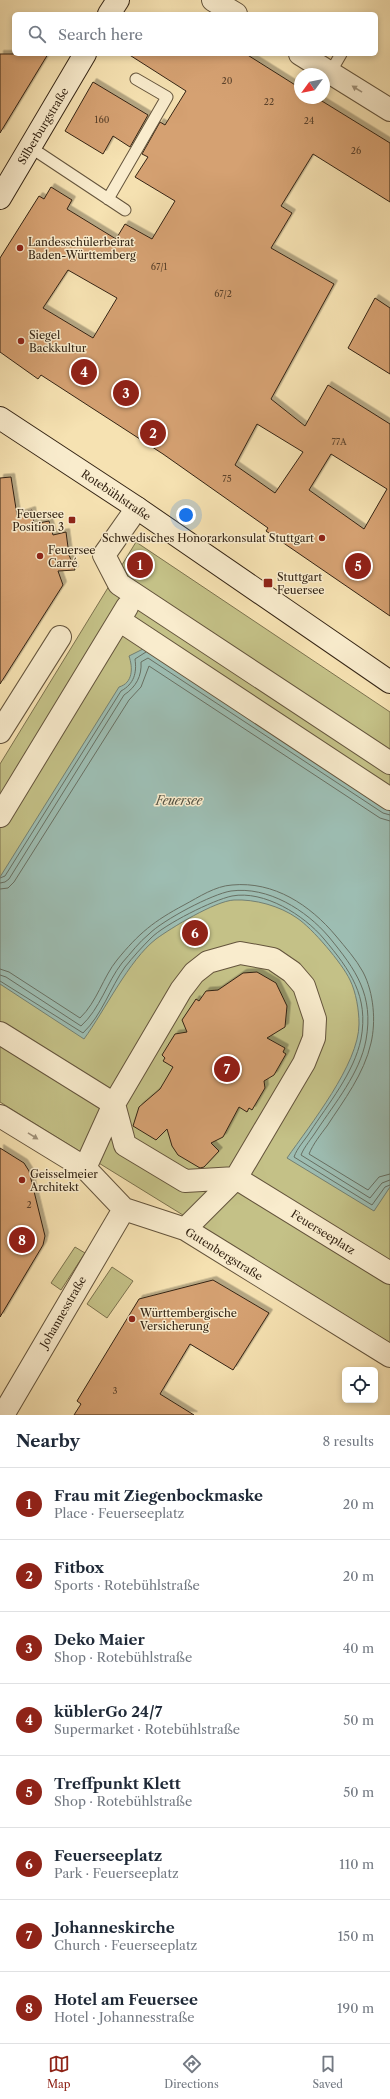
<!DOCTYPE html>
<html lang="en">
<head>
<meta charset="utf-8">
<style>
	body { margin:0; font-family:"Libre Caslon Text",serif; background:#f2f2f3; color:#1f2937 }
	.controls { position:absolute; right:12px; bottom:12px; display:grid; overflow:hidden; border-radius:6px; box-shadow:0 2px 6px #0003 }
	.controls button { width:36px; height:36px; display:grid; place-items:center; padding:0; border:0; border-bottom:1px solid #e0e1e3; background:#fff; color:#1f2937; font:20px sans-serif }
	.compass { position:absolute; left:294px; top:68px; width:36px; height:36px; border-radius:50%; background:#fff; box-shadow:0 2px 6px #0003; rotate:237deg }
	.you { position:absolute; left:186px; top:515px; width:14px; height:14px; margin:-10px; border:3px solid #fff; border-radius:50%; background:#1a73e8; box-shadow:0 0 0 6px #1a73e833 }
	.badge { display:grid; place-items:center; width:26px; height:26px; border-radius:50%; background:#8f2418; color:#fff; font-size:13px; font-weight:700 }
	.pin { position:absolute; translate:-50% -50%; border:2px solid #fff; box-shadow:0 1px 4px #0006 }
	.list { margin:0; padding:0; list-style:none }
	h2 { display:flex; justify-content:space-between; align-items:center; height:52px; margin:0; padding:0 16px; font-size:17px }
	h2 small { font-size:13px; font-weight:400; color:#747a83 }
	.list li { display:grid; grid-template-columns:26px 1fr auto; gap:12px; align-items:center; box-sizing:border-box; height:72px; padding:0 16px; border-top:1px solid #e0e1e3 }
	.list b { display:block; font-size:15px; white-space:nowrap }
	.list p { margin:0; font-size:13px; white-space:nowrap; color:#747a83 }
	.list em { font-size:13px; font-style:normal; color:#747a83 }
	.icon { flex:none; width:22px; height:22px; fill:none; stroke:currentColor; stroke-width:2; stroke-linecap:round; stroke-linejoin:round }
	.map { position:relative; flex:none; width:390px; height:1415px; overflow:hidden }
	.search { position:absolute; background:#fff; box-shadow:0 2px 6px #0003; left:12px; right:12px; top:12px; height:44px; display:flex; align-items:center; gap:10px; box-sizing:border-box; padding:0 14px; border-radius:6px; color:#747a83; font-size:15px }
	.sheet { height:628px; background:#fff }
	nav { display:flex; justify-content:space-around; align-items:center; box-sizing:border-box; height:56px; border-top:1px solid #e0e1e3; background:#fff; font-size:11px; color:#747a83 }
	nav a { display:grid; justify-items:center; gap:2px }
	nav .on { color:#8f2418 }
	.map>svg:first-child { display:block }
</style>
</head>
<body>
<div class="map">
<svg width="390" height="1415" viewBox="0 0 390 1415">
	<defs>
		<filter id="shadow"><feDropShadow dx="3.5" dy="-3.5" stdDeviation="0" flood-color="#0004"/></filter>
	</defs>
	<rect width="100%" height="100%" fill="#f6e2b2"/>
	<filter id="stains"><feTurbulence type="fractalNoise" baseFrequency=".005" numOctaves="4"/><feColorMatrix values="0 0 0 0 .2 0 0 0 0 .09 0 0 0 0 .02 0 0 0 .5 -.17"/></filter>
	<radialGradient id="worn" r=".72"><stop offset=".6" stop-color="#630" stop-opacity="0"/><stop offset="1" stop-color="#630" stop-opacity=".3"/></radialGradient>
	<path fill="#c4c187" stroke="#7c724e" d="M136,542L390,712V1343L0,1102V764Z
		M75,1247L85,1253L61,1290L51,1283Z
		M112,1267L133,1281L107,1318L87,1304Z"/>
	<path fill="#9dbdb2" stroke="#738073" d="M145,648L390,807V1187L374,1211L287,1158C310,1125 359,1064 359,1024C359,1010 356,992 350,980C342,963 312,928 297,918C280,906 255,899 234,900C215,901 171,928 156,939C129,960 105,1010 84,1039L0,984V877L119,687C133,683 133,668 129,656Z"/>
	<g fill="none" stroke-linecap="round" stroke-linejoin="round">
		<path stroke="#687063" stroke-width="1" d="M0,878L5,876L121,691C134,684 137,673 135,659L146,652
			M0,883L5,882L9,879L124,695C136,687 142,676 141,662L148,658L383,813L390,815
			M0,889L8,888L14,882L129,700L141,687L149,666L380,818L390,821
			M0,969L9,972L80,1018C97,1002 103,977 117,960C139,933 154,921 184,905C199,897 215,886 232,885C274,881 310,905 336,936C345,947 356,959 363,972C374,993 376,1022 371,1043C364,1074 344,1100 327,1126C321,1134 313,1144 309,1154L368,1190L379,1177L390,1174
			M0,975L6,977L81,1026C100,1009 107,982 122,963C131,953 139,942 149,934C163,920 212,894 231,891C268,886 306,910 329,937C356,970 374,995 366,1040C360,1073 335,1103 317,1130C312,1138 304,1147 301,1155L370,1198L382,1183L390,1180
			M0,981L83,1033C102,1015 110,988 125,967C133,957 142,947 151,938C165,924 213,900 232,896C264,890 304,915 324,939C350,970 369,996 361,1039C354,1073 328,1104 310,1132C305,1140 297,1148 294,1157L372,1205L385,1187L390,1185"/>
	</g>
	<path fill="#d5a172" stroke="#342414" fill-rule="evenodd" filter="url(#shadow)" d="M0,54H48L0,133Z
		M128,54H246L300,88V98H317L390,143V202L313,154L281,206L292,213L271,248L334,284L271,399L305,426L328,385L390,424V616L266,531L268,528L163,454L41,375L38,379L0,352V258L39,196L44,199L51,187L72,200L67,209L116,239L125,224L152,239L175,201L135,177L148,157L142,154L160,122L165,125L186,91ZM68,270L117,298L93,338L43,308ZM257,424L303,452L275,493L235,465ZM331,454L387,489L364,529L309,490Z
		M93,82L148,115L130,147L113,136L103,154L65,131Z
		M375,298L390,308V374L348,348Z
		M11,477L17,515L32,510L34,524L49,521L53,535L66,532L69,555L75,570L58,571L63,585L0,684V478Z
		M257,972L276,983L287,1006L285,1027L267,1038L285,1048L283,1052L286,1054L274,1075L264,1081L265,1088L252,1110L249,1108L247,1112L239,1107L223,1137L211,1143L219,1151L204,1167L200,1168L178,1155L172,1146L167,1129L156,1140L133,1126L139,1107L160,1089L173,1067L163,1061L165,1058L162,1055L175,1034L187,1032L182,1020L196,999L199,1001L206,991L218,990L243,973Z
		M0,1148L24,1163L29,1171L45,1236L43,1245L0,1317Z
		M213,1280L269,1313L233,1370L190,1344L160,1394L194,1415H74L81,1404L77,1401L139,1299Z"/>
	<g fill="none" stroke-linecap="round" stroke-linejoin="round">
		<defs>
			<path id="lane" d="M330,73L341,54
				M30,147L125,210
				M108,199L167,97L136,79"/>
			<path id="street" d="M213,0L236,14
				M300,54L390,110
				M137,508L104,555L119,584L390,763
				M119,620L390,799
				M0,732L60,637
				M0,816L127,607
				M0,1033L114,1104L125,1145L185,1181L236,1178L390,1273
				M0,1116L85,1168L124,1209L185,1229L390,1356
				M85,1168L114,1104L181,990L194,973L208,962L240,953L273,959L292,972L304,986L315,1019L314,1038L304,1063L236,1178L185,1229
				M3,1415L124,1209"/>
			<path id="secondary" d="M109,14L118,0
				M0,198L85,54
				M0,418L137,508L390,682"/>
		</defs>
		<use href="#lane" stroke="#64543c" stroke-width="13"/>
		<use href="#street" stroke="#64543c" stroke-width="24"/>
		<use href="#secondary" stroke="#342414" stroke-width="24"/>
		<use href="#lane" stroke="#f9eccd" stroke-width="11"/>
		<use href="#street" stroke="#f9eccd" stroke-width="22"/>
		<use href="#secondary" stroke="#f9eccd" stroke-width="22"/>
	</g>
	<defs><path id="oneway-solid" d="M-6-.8H1V-3.2L6.5 0L1 3.2V.8H-6Z"/></defs>
	<g fill="#a0927a">
		<use href="#oneway-solid" transform="translate(357 89) rotate(-148)"/>
		<use href="#oneway-solid" transform="translate(33 1136) rotate(32)"/>
	</g>
	<g fill="#8f2418" stroke="#f9eccd" stroke-width="1.5">
		<circle cx="20" cy="248" r="4"/>
		<circle cx="21" cy="341" r="4"/>
		<rect x="68" y="516" width="8" height="8" rx="2"/>
		<circle cx="322" cy="538" r="4"/>
		<circle cx="40" cy="556" r="4"/>
		<rect x="263" y="578" width="10" height="10" rx="2"/>
		<circle cx="22" cy="1180" r="4"/>
		<circle cx="132" cy="1319" r="4"/>
	</g>
	<g text-anchor="middle" stroke-width="3" stroke-linejoin="round" paint-order="stroke">
		<g font-size="9" fill="#5c432c">
			<text x="227" y="84">20</text>
			<text x="269" y="105">22</text>
			<text x="102" y="123">160</text>
			<text x="309" y="124">24</text>
			<text x="356" y="154">26</text>
			<text x="159" y="270">67/1</text>
			<text x="223" y="297">67/2</text>
			<text x="339" y="445">77A</text>
			<text x="227" y="482">75</text>
			<text x="29" y="1208">2</text>
			<text x="115" y="1394">3</text>
		</g>
		<g font-size="11" fill="#342414" stroke="#f9eccd">
			<text transform="translate(43 126) rotate(-59)" y="4">Silberburgstraße</text>
			<text transform="translate(116 495) rotate(34)" y="4">Rotebühlstraße</text>
			<text transform="translate(323 1232) rotate(32)" y="4">Feuerseeplatz</text>
			<text transform="translate(224 1254) rotate(32)" y="4">Gutenbergstraße</text>
			<text transform="translate(63 1312) rotate(-60)" y="4">Johannesstraße</text>
		</g>
		<g font-size="11" fill="#342414" stroke="#f9eccd" text-anchor="start">
			<text x="28" y="246">Landesschülerbeirat<tspan x="28" dy="13">Baden-Württemberg</tspan></text>
			<text x="29" y="339">Siegel<tspan x="29" dy="13">Backkultur</tspan></text>
			<text x="64" y="518" text-anchor="end">Feuersee<tspan x="64" dy="13">Position 3</tspan></text>
			<text x="314" y="542" text-anchor="end">Schwedisches Honorarkonsulat Stuttgart</text>
			<text x="48" y="554">Feuersee<tspan x="48" dy="13">Carré</tspan></text>
			<text x="277" y="581">Stuttgart<tspan x="277" dy="13">Feuersee</tspan></text>
			<text x="30" y="1178">Geisselmeier<tspan x="30" dy="13">Architekt</tspan></text>
			<text x="140" y="1317">Württembergische<tspan x="140" dy="13">Versicherung</tspan></text>
		</g>
		<g font-size="12" font-style="italic" fill="#545243" stroke="#f9eccd">
			<text x="179" y="805">Feuersee</text>
		</g>
	</g>
	<rect width="100%" height="100%" filter="url(#stains)"/>
	<rect width="100%" height="100%" fill="url(#worn)"/>
</svg>
<div class="controls">
<button><svg class="icon" aria-label="locate" viewBox="0 0 24 24"><circle cx="12" cy="12" r="6"/><path d="M12 2v4M12 18v4M2 12h4M18 12h4"/></svg></button>
</div>
<svg class="compass" viewBox="-18 -18 36 36"><path d="M0-13l5 13h-10z" fill="#e53935"/><path d="M0 13l5-13h-10z" fill="#747a83"/></svg>
<div class="you"></div>
<div class="pin badge" style="left:140px;top:565px">1</div>
<div class="pin badge" style="left:153px;top:433px">2</div>
<div class="pin badge" style="left:126px;top:393px">3</div>
<div class="pin badge" style="left:84px;top:372px">4</div>
<div class="pin badge" style="left:358px;top:566px">5</div>
<div class="pin badge" style="left:195px;top:933px">6</div>
<div class="pin badge" style="left:227px;top:1069px">7</div>
<div class="pin badge" style="left:22px;top:1240px">8</div>
<div class="search"><svg class="icon" aria-label="search" viewBox="0 0 24 24"><circle cx="10" cy="10" r="6"/><path d="M15 15l6 6"/></svg>Search here</div>
</div>
<section class="sheet">
<h2>Nearby<small>8 results</small></h2>
<ul class="list">
<li><span class="badge">1</span><div><b>Frau mit Ziegenbockmaske</b><p>Place · Feuerseeplatz</p></div><em>20 m</em></li>
<li><span class="badge">2</span><div><b>Fitbox</b><p>Sports · Rotebühlstraße</p></div><em>20 m</em></li>
<li><span class="badge">3</span><div><b>Deko Maier</b><p>Shop · Rotebühlstraße</p></div><em>40 m</em></li>
<li><span class="badge">4</span><div><b>küblerGo 24/7</b><p>Supermarket · Rotebühlstraße</p></div><em>50 m</em></li>
<li><span class="badge">5</span><div><b>Treffpunkt Klett</b><p>Shop · Rotebühlstraße</p></div><em>50 m</em></li>
<li><span class="badge">6</span><div><b>Feuerseeplatz</b><p>Park · Feuerseeplatz</p></div><em>110 m</em></li>
<li><span class="badge">7</span><div><b>Johanneskirche</b><p>Church · Feuerseeplatz</p></div><em>150 m</em></li>
<li><span class="badge">8</span><div><b>Hotel am Feuersee</b><p>Hotel · Johannesstraße</p></div><em>190 m</em></li>
</ul>
</section>
<nav>
<a class="on"><svg class="icon" aria-label="map" viewBox="0 0 24 24"><path d="M3 6l6-2 6 2 6-2v14l-6 2-6-2-6 2zM9 4v14M15 6v14"/></svg>Map</a>
<a><svg class="icon" aria-label="directions" viewBox="0 0 24 24"><path d="M12 3l9 9-9 9-9-9zM9 14v-3h6M13 9l2 2-2 2"/></svg>Directions</a>
<a><svg class="icon" aria-label="saved" viewBox="0 0 24 24"><path d="M7 4h10v16l-5-4-5 4z"/></svg>Saved</a>
</nav>
</body>
</html>
